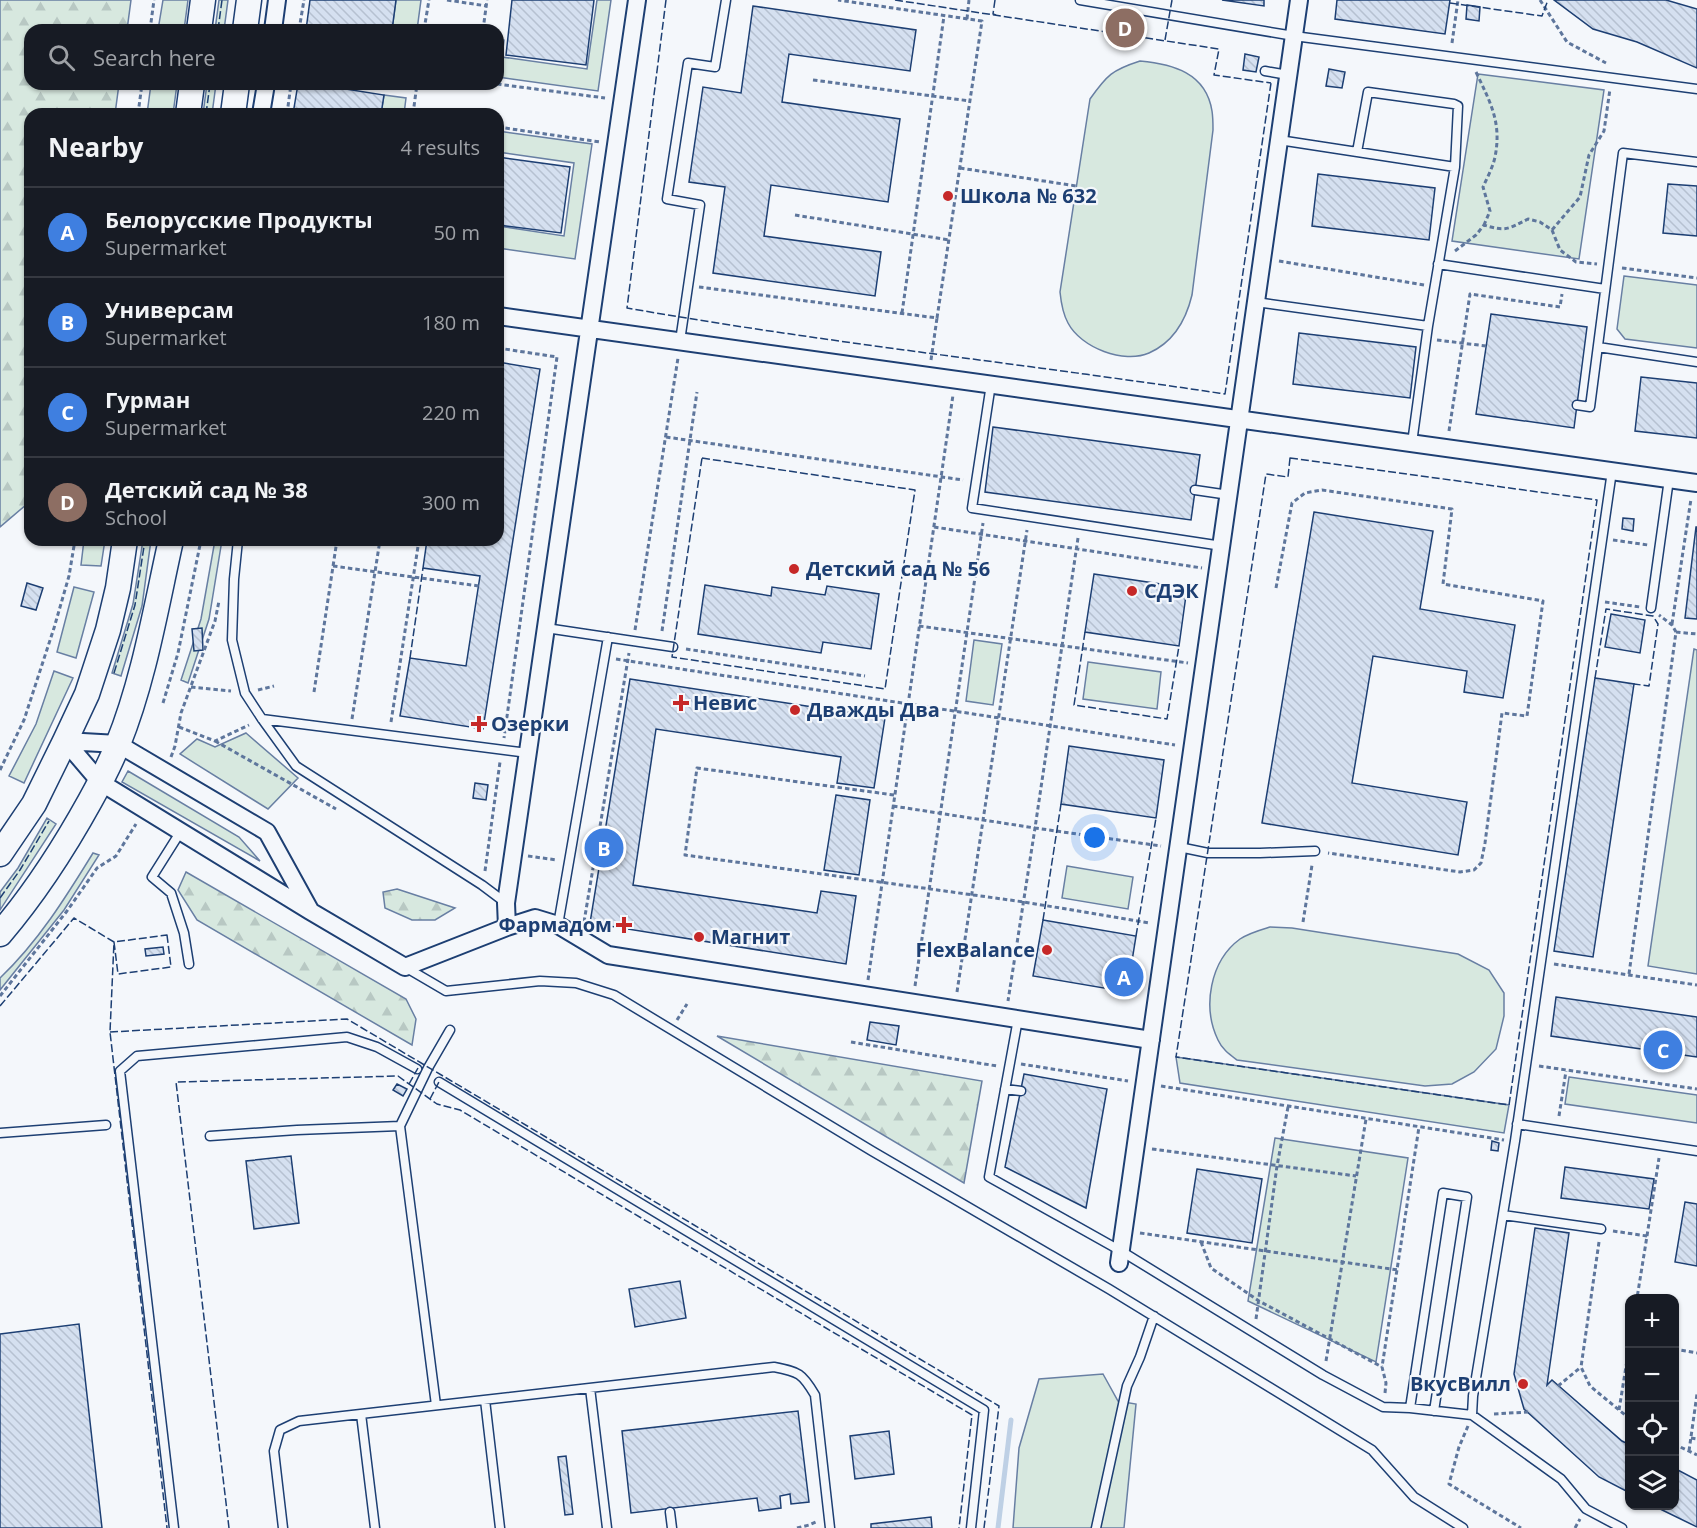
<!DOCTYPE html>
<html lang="en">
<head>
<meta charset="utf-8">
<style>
	body { margin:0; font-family:"Open Sans",sans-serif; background:#242831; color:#f1f3f6 }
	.controls { position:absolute; right:18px; bottom:18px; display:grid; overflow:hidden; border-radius:12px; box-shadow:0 2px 4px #0004 }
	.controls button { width:54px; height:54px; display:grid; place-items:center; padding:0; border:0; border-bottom:2px solid #363941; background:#171b24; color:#f1f3f6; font:30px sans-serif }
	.you { position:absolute; left:1095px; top:838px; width:21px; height:21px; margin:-15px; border:4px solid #fff; border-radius:50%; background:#1a73e8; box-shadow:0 0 0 9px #1a73e833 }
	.badge { display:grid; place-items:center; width:39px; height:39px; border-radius:50%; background:#c62828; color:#fff; font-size:20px; font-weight:700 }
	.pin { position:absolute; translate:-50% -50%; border:3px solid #fff; box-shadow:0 2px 6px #0006 }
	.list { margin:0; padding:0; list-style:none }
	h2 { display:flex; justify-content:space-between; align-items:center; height:78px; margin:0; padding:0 24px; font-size:26px }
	h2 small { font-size:20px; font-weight:400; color:#9ea1a6 }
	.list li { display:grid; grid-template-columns:39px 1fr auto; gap:18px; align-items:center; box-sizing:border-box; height:90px; padding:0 24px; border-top:2px solid #363941 }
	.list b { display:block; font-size:22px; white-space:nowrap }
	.list p { margin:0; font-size:20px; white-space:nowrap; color:#9ea1a6 }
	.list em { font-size:20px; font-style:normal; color:#9ea1a6 }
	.icon { flex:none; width:33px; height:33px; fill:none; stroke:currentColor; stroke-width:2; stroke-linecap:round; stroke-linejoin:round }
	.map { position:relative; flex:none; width:1697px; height:1528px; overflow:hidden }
	.search { position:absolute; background:#171b24; box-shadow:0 2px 4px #0004; left:24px; top:24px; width:480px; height:66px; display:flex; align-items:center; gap:15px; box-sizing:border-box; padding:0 21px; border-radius:18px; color:#9ea1a6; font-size:22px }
	.panel { position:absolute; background:#171b24; box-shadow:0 2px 4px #0004; left:24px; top:108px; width:480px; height:438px; border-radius:18px }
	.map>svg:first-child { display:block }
</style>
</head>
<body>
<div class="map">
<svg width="1697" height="1528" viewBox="0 0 1697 1528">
	<defs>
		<pattern id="forest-firs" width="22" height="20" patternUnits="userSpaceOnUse" patternTransform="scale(1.5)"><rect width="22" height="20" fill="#d7e8df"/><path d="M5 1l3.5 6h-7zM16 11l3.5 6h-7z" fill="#b8c8c3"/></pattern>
		<pattern id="building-back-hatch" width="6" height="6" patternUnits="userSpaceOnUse" patternTransform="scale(1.5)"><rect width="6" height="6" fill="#d5e0f0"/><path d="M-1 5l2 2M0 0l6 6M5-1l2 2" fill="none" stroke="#b6c1d1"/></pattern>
	</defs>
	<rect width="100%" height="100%" fill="#f4f7fb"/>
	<path fill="#d7e8df" stroke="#687fa3" stroke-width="1.5" d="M163,0H188L184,30H158Z
		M219,0H228L224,30H215Z
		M396,0H421L417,30H392Z
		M597,0H611L598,91L498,77V39L504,40L502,57L587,69Z
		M1140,61C1173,64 1206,73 1212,111C1213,117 1213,124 1213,130L1192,295C1186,320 1174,342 1149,353C1124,364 1081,348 1068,323C1063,314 1061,302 1060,292L1090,99C1107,75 1112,70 1140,61Z
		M1478,74L1604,90L1579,259L1452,241Z
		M151,84H177L173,114H147Z
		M207,84H216L212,114H203Z
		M384,95L406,98L404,114H381Z
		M498,131L592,144L575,259L498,248V226L564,236L574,163L498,152Z
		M1624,276L1697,285V348L1625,339L1617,329Z
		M84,540H105L101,566L81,565Z
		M143,540H151L142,606L121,676L112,673L133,604Z
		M215,540H222L209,619L188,683L181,680L201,619Z
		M74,587L94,592L76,658L57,652Z
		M974,640L1002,644L993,705L966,701Z
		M1694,649L1697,650V974L1648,966Z
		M1088,662L1161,672L1157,709L1083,699Z
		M54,671L73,678L24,783L9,776L36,724Z
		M246,733L298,778L268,809L180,754L197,739L215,747Z
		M128,771L239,837L260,861L122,782Z
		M47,818L56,824L0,910V892L18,868Z
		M93,853L99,855L64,910L0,990V978C38,942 66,897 93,853Z
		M1067,866L1133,877L1128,909L1062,898Z
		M1270,927L1292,928L1458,954L1489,970L1504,993V1016L1496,1049L1474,1072L1452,1084L1425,1086L1237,1060C1229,1054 1222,1049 1218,1040C1202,1007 1210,961 1240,939C1249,933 1260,930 1270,927Z
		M1176,1057L1509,1105L1504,1133L1180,1083Z
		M1569,1077L1697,1095V1123L1565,1104Z
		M1275,1138L1408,1158L1376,1362L1248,1301Z
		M1103,1374L1118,1401L1136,1404L1124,1528H1013L1019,1448L1039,1379Z"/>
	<path fill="url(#forest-firs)" stroke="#687fa3" stroke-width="1.5" d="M0,0H131L127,30H30V84H119L115,114H30V475L27,504L0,527Z
		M186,872L406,999L416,1019L412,1045L197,920L178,890Z
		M397,889L455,908L435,920H412L385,908L383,892Z
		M717,1036L982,1081L964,1183Z"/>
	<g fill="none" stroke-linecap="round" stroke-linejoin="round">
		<path stroke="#bed0e5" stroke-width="5" d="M998,1528L1011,1420"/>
	</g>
	<path fill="url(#building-back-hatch)" stroke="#1d3f73" stroke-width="1.5" d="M310,0H396L392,30H306Z
		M512,0H594L586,65L506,55Z
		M1222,0H1264V6Z
		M1337,0H1450L1445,34L1335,19Z
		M1554,0H1666L1697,9V68L1637,42L1593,29Z
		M1467,5L1480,7L1479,21L1466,19Z
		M753,6L916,30L910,71L789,54L782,102L900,119L888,202L771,185L764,236L881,252L875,296L713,273L725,187L689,182L703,87L741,93Z
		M1245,54L1259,57L1256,72L1243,70Z
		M1329,69L1345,72L1342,88L1326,86Z
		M298,84H314L384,95L381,114H293Z
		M498,157L570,167L561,233L498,225Z
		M1318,174L1435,188L1429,240L1312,226Z
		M1668,184L1697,186V236L1663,233Z
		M1491,314L1587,327L1574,428L1476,414Z
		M1299,333L1416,347L1410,398L1293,384Z
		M498,362L540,369L483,729L400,716L410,658L466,666L480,576L423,568L427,540H498V443L501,425L498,424Z
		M1641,377L1697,383V438L1635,431Z
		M993,427L1200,455L1191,520L985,492Z
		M1314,512L1433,531L1420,609L1515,625L1503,698L1464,692L1467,671L1373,656L1352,783L1467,802L1458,855L1262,823Z
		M1623,518L1634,519L1633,531L1622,529Z
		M1696,527H1697V619L1685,618Z
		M1094,574L1187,588L1179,646L1085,632Z
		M27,583L43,588L36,610L21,606Z
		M705,585L771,596L772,587L825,595L827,586L879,594L871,649L823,642L821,653L698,634Z
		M1611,614L1645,620L1640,653L1605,647Z
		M202,628L203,650L194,651L192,629Z
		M1595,678L1634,684L1593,957L1554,951Z
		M630,679L885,718L874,788L837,783L841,757L656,729L633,885L817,913L821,891L856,896L846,964L590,923Z
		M1069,746L1164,760L1156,818L1061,804Z
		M475,783L488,785L486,800L473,798Z
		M836,795L870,800L859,875L824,870Z
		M1043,920L1136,936L1127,992L1033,976Z
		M163,947L164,954L146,956L145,949Z
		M1556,997L1697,1017V1057L1551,1036Z
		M870,1022L899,1026L896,1045L867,1040Z
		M1024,1074L1107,1089L1086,1208L1005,1167Z
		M397,1084L407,1089L403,1096L393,1090Z
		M1492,1141L1499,1143L1498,1151L1491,1150Z
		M291,1156L299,1223L254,1229L246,1161Z
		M1565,1167L1654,1179L1649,1209L1561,1198Z
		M1197,1169L1262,1179L1252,1243L1187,1233Z
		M1685,1202L1697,1204V1266L1675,1262Z
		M1535,1228L1569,1233L1547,1385L1552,1380L1622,1441L1630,1445V1493L1599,1477L1524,1409L1514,1374Z
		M680,1281L686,1318L635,1327L629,1289Z
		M79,1324L102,1528H0V1334Z
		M798,1411L809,1502L791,1504L790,1494L780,1496L781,1508L759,1511L757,1498L631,1513L622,1431Z
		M889,1431L894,1474L855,1479L850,1436Z
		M566,1456L573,1514L565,1515L558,1457Z
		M1674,1468L1697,1480V1527L1654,1506H1674Z
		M931,1517L932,1528H871V1524Z"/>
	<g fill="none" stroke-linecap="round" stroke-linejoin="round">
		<defs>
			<path id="lane" d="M1080,0L1294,36L1697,89
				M1265,71L1288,75
				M1279,140L1455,167L1428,326L1412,443
				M1357,152L1368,92L1454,104L1458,106L1455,167
				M1438,264L1605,289
				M1256,302L1428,326
				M680,341L700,205L667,199L688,63L715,67L726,0
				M1598,347L1697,362
				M991,384L972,508L1222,546
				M1577,405L1590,407L1623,153L1697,162
				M1195,490L1229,495
				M238,540L234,579L232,640L245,693L262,719L296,766L482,885L506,903
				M1651,608L1669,479
				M546,628L673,647
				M262,719L528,753
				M181,831L152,877L171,893L184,933L189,964
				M1179,847L1208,853H1260L1315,851
				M558,925L608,637
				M405,967L446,991L540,981L576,983L614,995L872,1151L1109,1289L1372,1450L1414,1497L1463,1528
				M1018,1019L989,1177L1121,1251L1323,1375L1383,1407L1410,1408L1472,1415L1561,1479L1586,1509L1622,1528
				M439,1082L984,1410L971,1528
				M1005,1089L1021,1091
				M1517,1124L1697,1151
				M0,1133L106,1125
				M210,1136L297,1130L400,1126
				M1503,1215L1601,1229
				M590,1388L607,1528
				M485,1400L500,1528
				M436,1405L400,1126L428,1068L450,1030
				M1410,1408L1443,1193L1467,1197L1434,1411
				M361,1414L375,1528
				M1472,1415L1473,1396L1515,1141L1612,471
				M670,1512L672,1528
				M174,1528L120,1071L137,1056L347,1037L377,1047L417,1069
				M283,1528L274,1451L280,1430L299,1421L774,1367C799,1372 802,1373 815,1395L830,1528
				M1096,1528L1127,1386L1140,1357L1154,1316"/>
			<path id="street" d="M273,30L277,0
				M261,114L266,84
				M498,316L1697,483
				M65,741L100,782L310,911L405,967L507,927L535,918L558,925L608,955L1151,1040
				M65,741L118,744L267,832L310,910
				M507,927L506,903L637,0
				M1119,1263L1299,0"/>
			<path id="secondary" d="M199,30L203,0
				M245,30L249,0
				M188,114L192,84
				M233,114L237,84
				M0,854L34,804L65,741L87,694L108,630L118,588L125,540
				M0,934C35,893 64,848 90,801C100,783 110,764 118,744C144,680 156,607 171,540"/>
		</defs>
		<use href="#lane" stroke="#1d3f73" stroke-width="11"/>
		<use href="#street" stroke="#1d3f73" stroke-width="20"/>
		<use href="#secondary" stroke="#1d3f73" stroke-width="27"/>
		<path stroke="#5e769c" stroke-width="3" stroke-dasharray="4.5 3" stroke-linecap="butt" d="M447,0L487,6
			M1540,0L1567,42L1606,63
			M967,19L969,0
			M438,26L469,30
			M150,30L154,0
			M299,30L304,0
			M424,30L429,0
			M483,30L487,0
			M1452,43L1458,0
			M1476,72C1490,102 1502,122 1495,157C1493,167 1487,178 1483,187L1490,211L1484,225
			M813,80L970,101
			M497,84L605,98
			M138,114L142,84
			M287,114L291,84
			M413,114L417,84
			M498,127L600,142
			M960,168L1076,186
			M795,215L949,240
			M1552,230L1580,197L1589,155L1604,131L1610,89
			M1455,251L1476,235L1484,225C1506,232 1508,229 1528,219L1540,222L1552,230L1560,250L1576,262L1597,264
			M1279,261L1424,285
			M1622,268L1697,278
			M699,287L937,318L982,21L838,0
			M902,313L944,16
			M1437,340L1486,346
			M498,348L557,357L504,738
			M931,360L937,318
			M1449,431L1470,294L1560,307L1562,294
			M498,436H499
			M666,437L963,480
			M934,527L1202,568
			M1078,538L1035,828L1161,846
			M1613,540L1648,545
			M333,566L479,586
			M1276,588L1292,503L1305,493L1322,490L1452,509L1443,584L1543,601L1527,716L1502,713L1485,843L1481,863L1474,870L1460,872L1328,853
			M1605,602L1640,607
			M1672,624L1691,499
			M919,626L1188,663
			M635,630L678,358
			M662,631L697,392
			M1676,632L1697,634
			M686,649L865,676
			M616,659L1175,745
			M191,687L231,691
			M258,690L274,686
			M314,692L337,540
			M163,703L178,653L201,540
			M352,719L380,540
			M391,722L419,540
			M179,727L215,741L249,725
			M215,741L336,809
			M171,757L175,746L181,713L215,621L219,601
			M0,770L24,720L54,628L69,576L75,540
			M894,795L697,768L685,855L1024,902L1150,923
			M893,806L1035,828L1008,1001
			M528,856L557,860
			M485,871L500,762
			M584,922L629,653
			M1303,922L1312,865
			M1554,964L1697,985
			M1629,974L1676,632L1672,625L1659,615
			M868,980L953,395
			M915,986L983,523
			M957,992L1027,530
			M0,996L67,911L97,868L116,856L136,824
			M677,1020L687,1004
			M851,1042L997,1066
			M1021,1064L1128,1081
			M1539,1066L1697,1089
			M1161,1086L1504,1140
			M1559,1116L1566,1071
			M1152,1149L1356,1176
			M1613,1231L1647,1236L1637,1298
			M1140,1233L1398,1270
			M1647,1236L1659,1158
			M1201,1242L1211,1268L1259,1301L1382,1367
			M1599,1242L1581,1367L1590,1386L1630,1419
			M1256,1319L1277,1166L1288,1107
			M1674,1349L1697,1353
			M1326,1361L1366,1119
			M1558,1386L1581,1367
			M1385,1393L1386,1383L1382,1367L1419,1127
			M1619,1410L1630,1342
			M1494,1414L1528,1412
			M1468,1426L1459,1447L1449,1484L1521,1528
			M1691,1438L1697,1439
			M1674,1444L1697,1455
			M1689,1451L1697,1394
			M797,1528L809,1525L816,1522
			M1575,1528L1580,1519"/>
		<use href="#lane" stroke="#f4f7fb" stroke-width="8"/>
		<use href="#street" stroke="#f4f7fb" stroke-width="16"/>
		<use href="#secondary" stroke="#f4f7fb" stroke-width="24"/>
		<path stroke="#1d3f73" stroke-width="1.5" stroke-dasharray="8 3" stroke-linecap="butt" d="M666,0L627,308C826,343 1026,364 1225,394L1271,83
			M895,0L1219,49L1214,75L1271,83
			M995,0L993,14L996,15
			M1450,3L1542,16L1548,0
			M218,30L222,0
			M1165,40L1172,0
			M206,114L210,84
			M702,458L915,490L885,689L672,657Z
			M1290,458L1597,500L1509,1105L1176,1057L1266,474L1288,477Z
			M1085,632L1074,705L1167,719L1179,646
			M410,658L423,568
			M114,673L135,605L145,540
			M1595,678L1606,609L1653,616L1658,624L1649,686L1634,684
			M0,898L20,870L49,821
			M1043,920L1061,804
			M167,935L171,967L118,974L114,942Z
			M1136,936L1156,818
			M0,1006L74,918L114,942L110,1032L167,1528
			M110,1032L347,1019L999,1406L984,1528
			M409,1084L418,1068
			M430,1099L440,1080
			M229,1528L176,1082L398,1076L437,1104L460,1110L972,1415L959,1528"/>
	</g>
	<g fill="#c62828" stroke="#f4f7fb" stroke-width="2">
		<circle cx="948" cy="196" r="6"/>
		<circle cx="794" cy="569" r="6"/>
		<circle cx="1132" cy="591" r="6"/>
		<path d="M678 694h6v6h6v6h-6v6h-6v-6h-6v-6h6z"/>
		<circle cx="795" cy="710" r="6"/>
		<path d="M476 715h6v6h6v6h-6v6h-6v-6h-6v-6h6z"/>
		<path d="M621 916h6v6h6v6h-6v6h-6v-6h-6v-6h6z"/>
		<circle cx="699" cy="937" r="6"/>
		<circle cx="1047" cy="950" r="6"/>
		<circle cx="1523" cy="1384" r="6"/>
	</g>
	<g text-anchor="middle" stroke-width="4.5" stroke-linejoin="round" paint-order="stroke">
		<g font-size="20" font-weight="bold" fill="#1d3f73" stroke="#f4f7fb" text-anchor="start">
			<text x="960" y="203">Школа № 632</text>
			<text x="806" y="576">Детский сад № 56</text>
			<text x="1144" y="598">СДЭК</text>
			<text x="693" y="710">Невис</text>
			<text x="807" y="717">Дважды Два</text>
			<text x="491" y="731">Озерки</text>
			<text x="612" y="932" text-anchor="end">Фармадом</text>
			<text x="711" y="944">Магнит</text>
			<text x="1035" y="957" text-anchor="end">FlexBalance</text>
			<text x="1511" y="1391" text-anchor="end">ВкусВилл</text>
		</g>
	</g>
</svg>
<div class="controls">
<button>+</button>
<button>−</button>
<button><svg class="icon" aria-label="locate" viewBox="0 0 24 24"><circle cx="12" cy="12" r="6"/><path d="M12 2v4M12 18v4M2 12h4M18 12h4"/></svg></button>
<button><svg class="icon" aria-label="layers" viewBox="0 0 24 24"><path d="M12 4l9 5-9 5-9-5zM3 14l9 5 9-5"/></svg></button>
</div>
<div class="you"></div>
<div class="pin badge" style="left:1124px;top:977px;background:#3f7fe0">A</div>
<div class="pin badge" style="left:604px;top:848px;background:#3f7fe0">B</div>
<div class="pin badge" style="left:1663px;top:1050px;background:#3f7fe0">C</div>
<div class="pin badge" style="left:1125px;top:28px;background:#8d6e63">D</div>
<div class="search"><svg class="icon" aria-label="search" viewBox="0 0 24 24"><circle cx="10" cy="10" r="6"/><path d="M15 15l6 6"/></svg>Search here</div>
<section class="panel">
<h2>Nearby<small>4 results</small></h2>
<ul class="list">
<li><span class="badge" style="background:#3f7fe0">A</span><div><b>Белорусские Продукты</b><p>Supermarket</p></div><em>50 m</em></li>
<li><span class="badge" style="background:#3f7fe0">B</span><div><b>Универсам</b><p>Supermarket</p></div><em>180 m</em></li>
<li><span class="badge" style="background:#3f7fe0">C</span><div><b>Гурман</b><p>Supermarket</p></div><em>220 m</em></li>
<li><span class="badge" style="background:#8d6e63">D</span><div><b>Детский сад № 38</b><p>School</p></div><em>300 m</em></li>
</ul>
</section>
</div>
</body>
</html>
